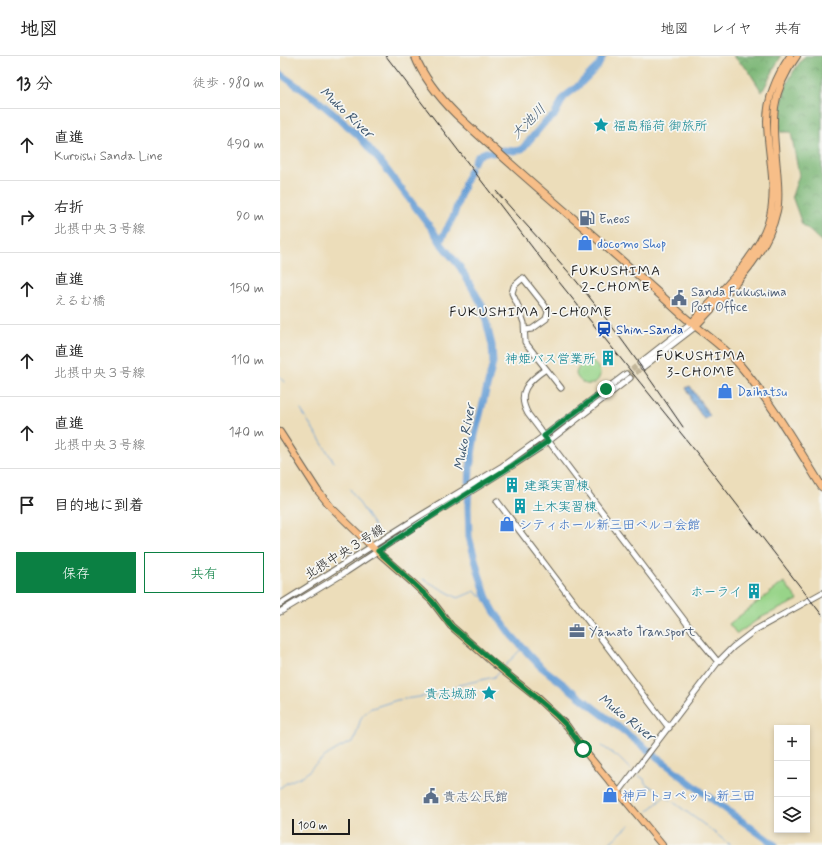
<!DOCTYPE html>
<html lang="ja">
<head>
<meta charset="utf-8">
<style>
	body { margin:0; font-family:Mynerve,"Klee One",sans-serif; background:#f2f2f2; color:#222 }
	.controls { position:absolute; right:12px; bottom:12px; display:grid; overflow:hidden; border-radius:0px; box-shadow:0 2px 6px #0003 }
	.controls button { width:36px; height:36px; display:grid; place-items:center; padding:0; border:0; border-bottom:1px solid #e0e0e0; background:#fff; color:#222; font:20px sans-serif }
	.scale { position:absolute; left:12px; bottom:10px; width:58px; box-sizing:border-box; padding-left:4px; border:2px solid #1c1c1c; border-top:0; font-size:11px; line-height:14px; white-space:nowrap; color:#1c1c1c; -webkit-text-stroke:3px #f6f6f2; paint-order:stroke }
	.stop { position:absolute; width:12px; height:12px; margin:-9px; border:3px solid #0b8043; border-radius:50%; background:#fff }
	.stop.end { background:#0b8043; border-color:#fff; box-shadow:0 1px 4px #0008 }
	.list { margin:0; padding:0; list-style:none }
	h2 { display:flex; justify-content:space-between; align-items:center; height:52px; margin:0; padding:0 16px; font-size:17px }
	h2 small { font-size:13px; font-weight:400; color:#767676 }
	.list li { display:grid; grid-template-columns:26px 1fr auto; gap:12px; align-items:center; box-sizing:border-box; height:72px; padding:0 16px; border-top:1px solid #e0e0e0 }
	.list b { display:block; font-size:15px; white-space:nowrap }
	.list p { margin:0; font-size:13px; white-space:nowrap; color:#767676 }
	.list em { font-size:13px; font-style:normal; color:#767676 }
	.actions { display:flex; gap:8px; padding:12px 16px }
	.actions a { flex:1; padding:9px 0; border:1px solid #0b8043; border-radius:0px; text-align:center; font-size:14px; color:#0b8043 }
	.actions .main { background:#0b8043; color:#fff }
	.icon { flex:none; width:22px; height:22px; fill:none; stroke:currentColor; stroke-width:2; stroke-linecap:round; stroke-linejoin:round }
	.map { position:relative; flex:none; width:542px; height:789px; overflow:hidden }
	header { display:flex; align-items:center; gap:24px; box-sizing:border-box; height:56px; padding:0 20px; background:#fff; border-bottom:1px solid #e0e0e0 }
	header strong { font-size:19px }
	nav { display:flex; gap:22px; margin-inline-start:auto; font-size:14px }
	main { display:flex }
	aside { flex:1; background:#fff }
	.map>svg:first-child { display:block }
</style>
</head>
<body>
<header>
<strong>地図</strong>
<nav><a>地図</a><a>レイヤ</a><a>共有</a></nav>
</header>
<main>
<aside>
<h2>13 分<small>徒歩 · 980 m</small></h2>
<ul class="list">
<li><svg class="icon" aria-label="ahead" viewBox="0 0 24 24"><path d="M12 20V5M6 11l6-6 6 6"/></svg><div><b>直進</b><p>Kuroishi Sanda Line</p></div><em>490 m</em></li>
<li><svg class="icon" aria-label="right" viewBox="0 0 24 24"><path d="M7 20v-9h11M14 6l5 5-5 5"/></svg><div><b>右折</b><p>北摂中央３号線</p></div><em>90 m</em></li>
<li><svg class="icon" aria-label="ahead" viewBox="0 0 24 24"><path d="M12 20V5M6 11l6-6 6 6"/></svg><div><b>直進</b><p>えるむ橋</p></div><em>150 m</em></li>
<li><svg class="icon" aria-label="ahead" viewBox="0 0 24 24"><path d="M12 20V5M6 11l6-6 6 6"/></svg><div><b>直進</b><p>北摂中央３号線</p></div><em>110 m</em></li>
<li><svg class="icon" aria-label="ahead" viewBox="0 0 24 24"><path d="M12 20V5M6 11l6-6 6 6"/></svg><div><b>直進</b><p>北摂中央３号線</p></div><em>140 m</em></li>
<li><svg class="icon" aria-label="arrive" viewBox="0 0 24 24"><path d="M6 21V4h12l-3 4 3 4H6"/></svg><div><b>目的地に到着</b></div></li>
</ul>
<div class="actions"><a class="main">保存</a><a>共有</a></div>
</aside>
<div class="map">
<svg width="542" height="789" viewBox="0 0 542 789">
	<defs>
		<pattern id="forest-crowns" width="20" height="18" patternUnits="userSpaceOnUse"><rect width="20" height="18" fill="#7ab675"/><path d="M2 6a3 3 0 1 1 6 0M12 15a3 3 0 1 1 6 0" fill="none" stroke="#63935f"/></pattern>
		<pattern id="water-waves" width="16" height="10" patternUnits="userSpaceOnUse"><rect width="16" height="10" fill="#689fd5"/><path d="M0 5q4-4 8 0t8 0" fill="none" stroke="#5581ac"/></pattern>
	</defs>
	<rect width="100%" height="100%" fill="#f6f6f2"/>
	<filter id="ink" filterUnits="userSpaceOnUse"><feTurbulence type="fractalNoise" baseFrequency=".025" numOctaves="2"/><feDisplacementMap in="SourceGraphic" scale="8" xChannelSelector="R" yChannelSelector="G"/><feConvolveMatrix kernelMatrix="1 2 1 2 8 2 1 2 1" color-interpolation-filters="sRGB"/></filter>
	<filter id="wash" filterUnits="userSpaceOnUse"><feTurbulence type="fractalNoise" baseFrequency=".012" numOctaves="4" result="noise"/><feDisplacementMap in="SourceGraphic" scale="16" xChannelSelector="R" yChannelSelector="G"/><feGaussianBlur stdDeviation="0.9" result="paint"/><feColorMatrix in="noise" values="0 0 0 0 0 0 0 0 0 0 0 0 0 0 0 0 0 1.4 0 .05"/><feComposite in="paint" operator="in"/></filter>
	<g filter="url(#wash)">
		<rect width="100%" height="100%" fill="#ecddba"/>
		<path fill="#98d489" stroke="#5a7852" d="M308,304C313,305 317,309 319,314C324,324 308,336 298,322C292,315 302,308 308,304Z
			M504,526L518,544L480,562L457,578L449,568Z"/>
		<path fill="url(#forest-crowns)" stroke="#4b6948" d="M453,0H501L482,36L468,14Z
			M525,0H542V186L522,168L512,140L519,119L511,76H500C501,43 503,26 525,0Z"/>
		<path fill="url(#water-waves)" stroke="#425e78" d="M410,330L430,360L424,363L410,343L411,341L406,332Z"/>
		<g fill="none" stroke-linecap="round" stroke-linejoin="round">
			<path stroke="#689fd5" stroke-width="1" d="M0,321L4,326
				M21,354L54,406
				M70,433L97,474
				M143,523L178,542L195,535L198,539L207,542
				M224,611L242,592
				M322,690L338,701L352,715
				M355,717L364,723L365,727L380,737
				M0,732C10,723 17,724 27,717C31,714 32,710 36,708C47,698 60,691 74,685L81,662L89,653L117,644L161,638L179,629L214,621L220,615
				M368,755L385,740L430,773L450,789
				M327,789L350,769"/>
			<path stroke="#689fd5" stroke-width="7" d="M0,18L36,43L78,79L104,110L152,173L162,189L180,211L202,249L212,289L213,307L195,379L190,412L188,450L189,481L199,518L207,542L214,555L231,579L260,610L422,736L495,789
				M194,106L196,102L201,98L206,96L213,97L223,94L235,95L242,93L265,66L274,60L284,41L297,31L318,10L323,0
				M160,186L174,159L181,137L190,114"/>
		</g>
	</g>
	<g filter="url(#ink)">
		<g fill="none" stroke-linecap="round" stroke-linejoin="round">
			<path stroke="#c2b69a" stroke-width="5" stroke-dasharray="5 2.5" stroke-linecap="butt" d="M346,318L360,307
				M350,322L363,311"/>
			<defs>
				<path id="minor" d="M245,274L252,273L266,263L268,256L265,250L243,222L234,230L232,237L238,250L244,267L245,286L281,332
					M360,307L411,267
					M363,311L415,271
					M266,313C248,325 236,337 248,358L411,573L438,606
					M217,445L389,672
					M0,548L140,460L221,411L264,380L346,318
					M0,556L66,516L143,465L235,408L261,391L350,322
					M338,737L438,606L453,591L475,574L542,537"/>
				<path id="major" d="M411,267C436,241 477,201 488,167C499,133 487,99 487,65C487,41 497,19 510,0
					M415,271C446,237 487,202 497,155C500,141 498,127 497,113C493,68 488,39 517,0
					M0,376L38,435L51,451L92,491L133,527L152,545L171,570L212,606L257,642L287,670L303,693L382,789"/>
				<path id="highway" d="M135,0C144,23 160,42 177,59C249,127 327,189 399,256C418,274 442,288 459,308C491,346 516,389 542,431"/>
			</defs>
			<use href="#minor" stroke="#656053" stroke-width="7"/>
			<use href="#major" stroke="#656053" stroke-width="8"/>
			<use href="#highway" stroke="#656053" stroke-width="9"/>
			<use href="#minor" stroke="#fff" stroke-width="5"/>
			<use href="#major" stroke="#f7be88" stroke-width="6"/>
			<use href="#highway" stroke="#f7be88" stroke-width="7"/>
			<path stroke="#1c1c1c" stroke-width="1" d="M106,0L275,221L421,402L542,559
				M216,135C241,164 268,192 293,221C333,269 368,320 403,371"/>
		</g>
	</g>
	<g fill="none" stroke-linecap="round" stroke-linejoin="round" filter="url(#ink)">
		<path stroke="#0b8043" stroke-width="5" d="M303,693L287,670L275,658L171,570L152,545L133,527L98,495C130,474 163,453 196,432C220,417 245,403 268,385L264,380L326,333"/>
	</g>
	<defs>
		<symbol id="sight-bare" viewBox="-9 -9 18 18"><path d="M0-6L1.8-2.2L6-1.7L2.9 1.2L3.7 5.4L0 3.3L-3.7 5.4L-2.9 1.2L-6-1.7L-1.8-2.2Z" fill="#0f9aa8" stroke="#f6f6f2" stroke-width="2.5" paint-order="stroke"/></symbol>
		<symbol id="fuel-bare" viewBox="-9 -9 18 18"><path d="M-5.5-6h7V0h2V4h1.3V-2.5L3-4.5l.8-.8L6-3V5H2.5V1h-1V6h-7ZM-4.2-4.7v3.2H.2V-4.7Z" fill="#5c6f8a" stroke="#f6f6f2" stroke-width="2.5" paint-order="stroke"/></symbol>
		<symbol id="shop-bare" viewBox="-9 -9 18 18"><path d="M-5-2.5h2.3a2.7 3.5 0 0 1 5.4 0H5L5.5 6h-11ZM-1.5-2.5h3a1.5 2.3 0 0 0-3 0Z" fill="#3f7fe0" stroke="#f6f6f2" stroke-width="2.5" paint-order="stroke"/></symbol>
		<symbol id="civic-bare" viewBox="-9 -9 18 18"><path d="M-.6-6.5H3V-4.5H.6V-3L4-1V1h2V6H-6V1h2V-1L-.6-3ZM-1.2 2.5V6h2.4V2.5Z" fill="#5c6f8a" stroke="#f6f6f2" stroke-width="2.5" paint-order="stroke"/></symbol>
		<symbol id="station-bare" viewBox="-9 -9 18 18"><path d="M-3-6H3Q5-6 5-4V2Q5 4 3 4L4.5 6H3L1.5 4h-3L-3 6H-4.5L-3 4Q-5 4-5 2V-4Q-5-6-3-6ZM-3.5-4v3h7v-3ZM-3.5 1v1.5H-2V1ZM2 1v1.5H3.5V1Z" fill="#1a4fb4" stroke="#f6f6f2" stroke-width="2.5" paint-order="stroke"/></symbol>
		<symbol id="building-bare" viewBox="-9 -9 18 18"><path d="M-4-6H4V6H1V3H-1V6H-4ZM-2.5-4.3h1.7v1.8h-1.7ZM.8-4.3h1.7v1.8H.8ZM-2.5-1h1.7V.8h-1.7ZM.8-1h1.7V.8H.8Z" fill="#0f9aa8" stroke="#f6f6f2" stroke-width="2.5" paint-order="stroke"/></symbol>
		<symbol id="office-bare" viewBox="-9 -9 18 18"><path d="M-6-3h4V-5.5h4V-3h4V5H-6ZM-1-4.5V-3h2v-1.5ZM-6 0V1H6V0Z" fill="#5c6f8a" stroke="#f6f6f2" stroke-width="2.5" paint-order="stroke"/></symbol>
	</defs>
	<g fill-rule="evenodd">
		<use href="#sight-bare" x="310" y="58" width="22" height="22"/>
		<use href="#fuel-bare" x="296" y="151" width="22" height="22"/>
		<use href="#shop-bare" x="294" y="176" width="22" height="22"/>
		<use href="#civic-bare" x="388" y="231" width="22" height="22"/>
		<use href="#station-bare" x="313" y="262" width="22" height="22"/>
		<use href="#building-bare" x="317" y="291" width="22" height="22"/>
		<use href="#shop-bare" x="434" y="324" width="22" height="22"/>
		<use href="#building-bare" x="221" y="418" width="22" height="22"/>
		<use href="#building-bare" x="229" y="439" width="22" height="22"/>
		<use href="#shop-bare" x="216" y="457" width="22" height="22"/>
		<use href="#building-bare" x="463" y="524" width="22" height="22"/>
		<use href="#office-bare" x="286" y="564" width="22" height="22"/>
		<use href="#sight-bare" x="198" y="626" width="22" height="22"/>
		<use href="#shop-bare" x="319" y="728" width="22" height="22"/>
		<use href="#civic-bare" x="140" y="729" width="22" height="22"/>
	</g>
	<g text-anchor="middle" stroke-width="3.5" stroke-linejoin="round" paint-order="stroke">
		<g font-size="13" fill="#0d838f" stroke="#f6f6f2" text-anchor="start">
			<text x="333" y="74">福島稲荷 御旅所</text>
			<text x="316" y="307" text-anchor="end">神姫バス営業所</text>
			<text x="244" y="434">建築実習棟</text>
			<text x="252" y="455">土木実習棟</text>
			<text x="462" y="540" text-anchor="end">ホーライ</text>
			<text x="197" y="642" text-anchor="end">貴志城跡</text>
		</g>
		<g font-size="13" fill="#4e5e75" stroke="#f6f6f2" text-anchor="start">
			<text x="319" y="167">Eneos</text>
			<text x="411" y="240">Sanda Fukushima<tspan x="411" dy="15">Post Office</tspan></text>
			<text x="309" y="580">Yamato Transport</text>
			<text x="163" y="745">貴志公民館</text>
		</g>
		<g font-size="13" fill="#366cbe" stroke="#f6f6f2" text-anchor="start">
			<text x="317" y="192">docomo Shop</text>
			<text x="457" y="340">Daihatsu</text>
			<text x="239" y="473">シティホール新三田ベルコ会館</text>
			<text x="342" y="744">神戸トヨペット 新三田</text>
		</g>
		<g font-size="13" fill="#164399" stroke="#f6f6f2" text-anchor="start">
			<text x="336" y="278">Shin-Sanda</text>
		</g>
		<g font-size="13" fill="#1c1c1c" stroke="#f6f6f2">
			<text transform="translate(64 495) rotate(-32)" y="5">北摂中央３号線</text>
		</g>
		<g font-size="14" font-style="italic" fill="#3e576f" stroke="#f6f6f2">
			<text transform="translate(67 56) rotate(43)" y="5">Muko River</text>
			<text transform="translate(248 65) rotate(-45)" y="5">大池川</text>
			<text transform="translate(184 381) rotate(-80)" y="5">Muko River</text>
			<text transform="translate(347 661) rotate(38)" y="5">Muko River</text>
		</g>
		<g font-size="14" letter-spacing="1" fill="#1c1c1c" stroke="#f6f6f2">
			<text x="336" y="219">FUKUSHIMA<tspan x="336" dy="16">2-CHOME</tspan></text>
			<text x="251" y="260">FUKUSHIMA 1-CHOME</text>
			<text x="421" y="304">FUKUSHIMA<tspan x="421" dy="16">3-CHOME</tspan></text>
		</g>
	</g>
</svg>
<div class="controls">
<button>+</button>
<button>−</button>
<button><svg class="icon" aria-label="layers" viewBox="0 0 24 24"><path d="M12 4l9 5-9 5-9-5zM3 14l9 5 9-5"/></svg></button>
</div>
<div class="scale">100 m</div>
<div class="stop" style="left:303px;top:693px"></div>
<div class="stop end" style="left:326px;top:333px"></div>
</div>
</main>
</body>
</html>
